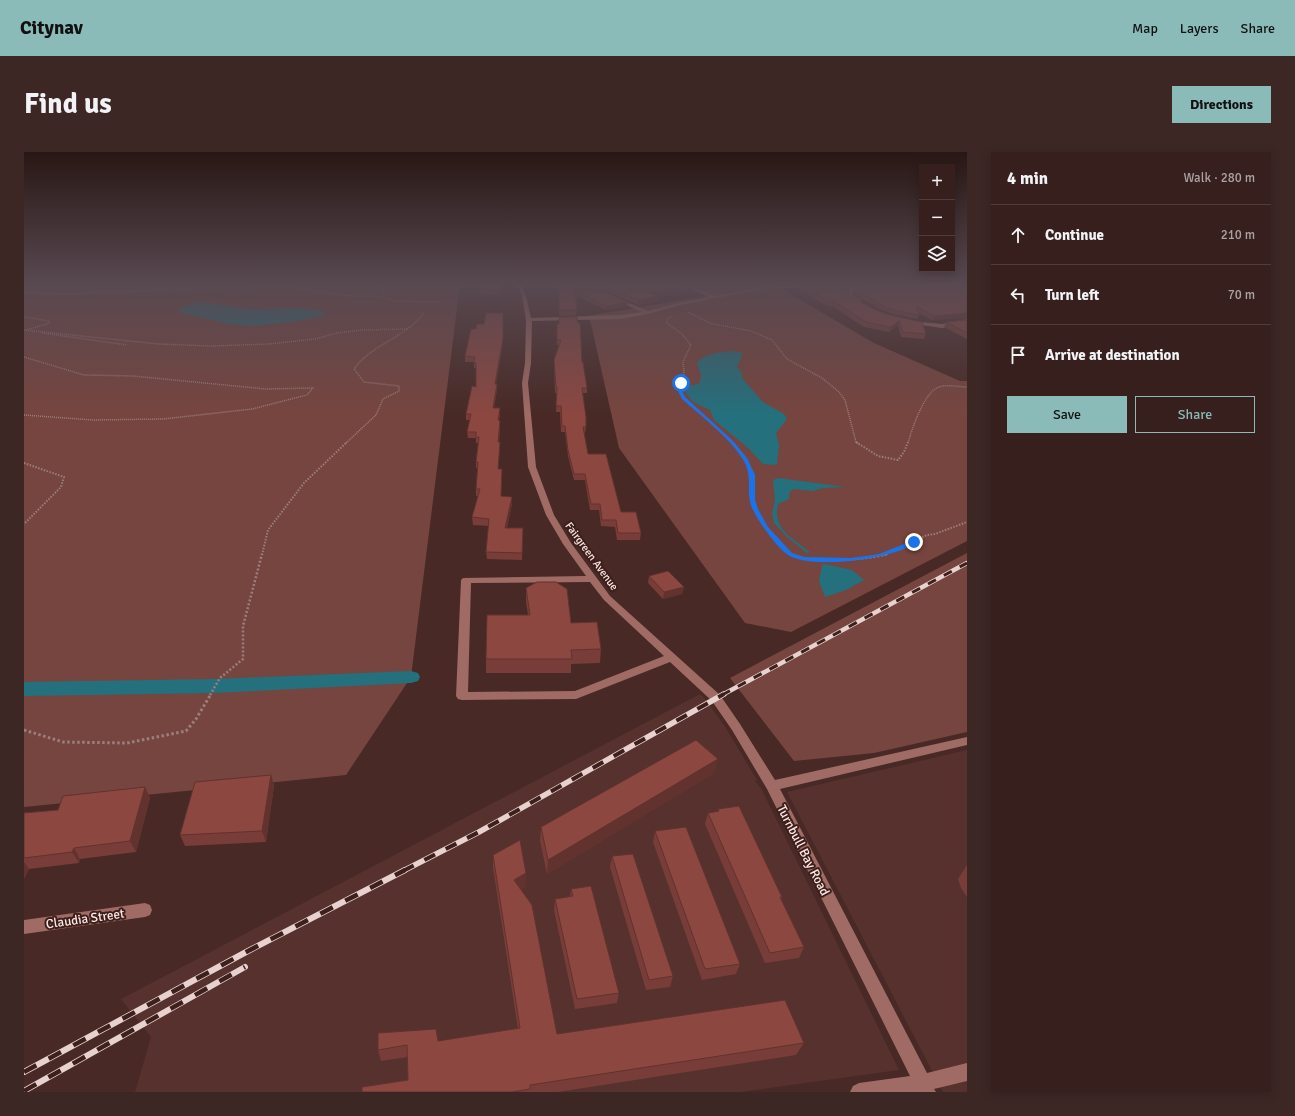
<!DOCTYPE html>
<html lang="en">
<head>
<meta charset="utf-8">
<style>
	body { margin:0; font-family:Signika,sans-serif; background:#3d2725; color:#f1f3f6 }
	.controls { position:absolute; right:12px; top:12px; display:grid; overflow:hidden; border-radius:0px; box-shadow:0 2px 10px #0003 }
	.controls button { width:36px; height:36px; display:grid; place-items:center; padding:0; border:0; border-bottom:1px solid #503d3b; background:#361f1c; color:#f1f3f6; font:20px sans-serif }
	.stop { position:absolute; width:12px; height:12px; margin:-9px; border:3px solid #1a73e8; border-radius:50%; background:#fff }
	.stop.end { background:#1a73e8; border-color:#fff; box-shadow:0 1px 4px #0008 }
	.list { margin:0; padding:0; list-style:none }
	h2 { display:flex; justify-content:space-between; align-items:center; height:52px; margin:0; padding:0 16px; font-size:17px }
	h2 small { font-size:13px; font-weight:400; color:#aaa2a3 }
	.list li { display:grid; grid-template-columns:26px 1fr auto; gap:12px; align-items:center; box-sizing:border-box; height:60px; padding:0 16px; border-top:1px solid #503d3b }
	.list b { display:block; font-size:15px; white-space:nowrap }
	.list em { font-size:13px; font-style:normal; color:#aaa2a3 }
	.actions { display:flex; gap:8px; padding:12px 16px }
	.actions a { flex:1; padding:9px 0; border:1px solid #8bbbb9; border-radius:0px; text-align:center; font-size:14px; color:#8bbbb9 }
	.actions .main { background:#8bbbb9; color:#111 }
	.icon { flex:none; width:22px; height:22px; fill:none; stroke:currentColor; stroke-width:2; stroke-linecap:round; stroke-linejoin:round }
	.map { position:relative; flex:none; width:943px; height:940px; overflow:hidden; border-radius:0px }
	header { display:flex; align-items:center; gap:24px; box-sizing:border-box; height:56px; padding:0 20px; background:#8bbbb9; color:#111 }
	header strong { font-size:19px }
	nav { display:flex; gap:22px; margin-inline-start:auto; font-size:14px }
	.intro { display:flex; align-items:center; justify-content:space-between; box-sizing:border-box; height:96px; padding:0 24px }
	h1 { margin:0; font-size:28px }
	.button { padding:10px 18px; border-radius:0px; background:#8bbbb9; color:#111; font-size:14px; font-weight:700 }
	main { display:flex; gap:24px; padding:0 24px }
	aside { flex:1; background:#361f1c; border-radius:0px; box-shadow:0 2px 10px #0003 }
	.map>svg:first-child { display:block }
</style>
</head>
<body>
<header>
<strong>Citynav</strong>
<nav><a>Map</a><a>Layers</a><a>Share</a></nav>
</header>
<div class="intro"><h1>Find us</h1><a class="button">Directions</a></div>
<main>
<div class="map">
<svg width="943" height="940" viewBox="0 0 943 940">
	<rect width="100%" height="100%" fill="#482925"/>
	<path fill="#57312d" d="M676,542L682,548L702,576L733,628L731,629L737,636L875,918L717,940H111L127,885L97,847Z
		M943,598V940H919L763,640Z"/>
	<path fill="#77453f" d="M0,132H436L387,525L322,623L0,655Z
		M652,132H749L850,191L936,229H943V389L767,480L721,471L595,296L567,172L563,164L683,144Z
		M943,401V580L850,601L770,609L706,526Z"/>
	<path fill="#24707d" d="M172,150C191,151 209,155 228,157C248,158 285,151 302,162L297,164L274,169L227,174L206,172L157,161L154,157Z
		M710,199L719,201L713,215L718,221V226L739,250L760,262L763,267L752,281L755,293L753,313L739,312L723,295L690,268L686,258L669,250L660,238C664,231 671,235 676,230L677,224L673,211C679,201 699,200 710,199Z
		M754,326L821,335L798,336L789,339L769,337L765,341V347L754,352C748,377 768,386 786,400L783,401L763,385L750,371L748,362L751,348L749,328Z
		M801,412L828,418L840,428L822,438L801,445L795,429L798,413Z"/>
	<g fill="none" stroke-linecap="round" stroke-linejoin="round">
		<path fill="#24707d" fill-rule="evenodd" d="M387,519L394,521L396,525L394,529L387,531L191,541L0,544V530L191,527Z"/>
		<path stroke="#9a7f7c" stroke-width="1.5" stroke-dasharray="1 1" stroke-linecap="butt" d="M27,132H39
			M353,132L360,140L357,145
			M0,141L47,142L154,137L268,136L327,144H352L372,149L416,150
			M664,160L685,171L727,179L748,188L763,207L798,226L815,240L821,248L832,290L834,291
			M0,165L25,169L26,171L2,178
			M647,165L643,167V171L658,182L667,193L659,210L660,220L656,235L657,243L709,291
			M0,178L134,192L187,194L245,192L291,187L313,181L338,178L384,177
			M18,181L103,193
			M0,205L60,223L109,224L242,237L289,236L283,243L228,257L139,267L69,268L0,263
			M322,291L352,263L359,247L375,239V234L340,230L330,217C348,192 381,186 400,161
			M884,291C888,277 900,240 915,235C924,232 934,235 943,235"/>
		<path stroke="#9a7f7c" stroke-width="2" stroke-dasharray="1.5 1.5" stroke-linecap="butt" d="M708,290C716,298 727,313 729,324C730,332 727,340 728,348C731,366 753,392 767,403
			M832,290L854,304L874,308L880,300L884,290
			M0,311L40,325L37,335L0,372
			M238,403L244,378L280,331L323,290
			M860,403L903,383L911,382L943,370"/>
		<path stroke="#9a7f7c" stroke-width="2.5" stroke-dasharray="2 2" stroke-linecap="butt" d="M766,402C784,412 843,408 863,402
			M186,543L196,526L219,507V474L238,402"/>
		<path stroke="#9a7f7c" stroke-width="3" stroke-dasharray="2.5 2.5" stroke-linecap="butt" d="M0,578L39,590L103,591L162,579L172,567L187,542"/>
		<path fill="#a06b65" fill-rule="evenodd" d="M493,132H497L502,144L507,166L597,163L618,160L589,147L591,145L624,159L655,151L685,145L656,132H661L691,144L744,134H789L791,135L789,136H744L656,153L624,162L597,167L508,169L507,211L504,231L512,315L530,363L547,391L586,444L696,543L716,572L751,628L943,585V593L756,637L903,921L943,911V929L910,937L912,940H826L829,934L835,931L886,924L743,637L708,578L688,549L646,510L552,547L438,548L434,547L432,544L437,428L439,426L562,424L539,392L522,363L504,315L498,231L501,211L502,168L498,144ZM566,430L580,448L640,504L551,539L444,540L447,431Z
			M845,132H855L829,138L828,143L837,148V150H833L824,143L825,136Z
			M943,167V171L918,176L883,171L886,169L918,172Z
			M121,751L126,753L128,758L126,763L121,765L0,782V768Z"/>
		<defs>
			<path id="rail-far2" d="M698,543L943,411"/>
			<path id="rail-far1" d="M379,719L455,680L700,542"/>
			<path id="rail" d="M0,920L224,799L381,718
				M0,939L221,815"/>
		</defs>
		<use href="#rail-far2" stroke="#e8d2cf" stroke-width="4.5"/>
		<use href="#rail-far1" stroke="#e8d2cf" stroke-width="5.5"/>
		<use href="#rail" stroke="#e8d2cf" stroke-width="6"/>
		<use href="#rail-far2" stroke="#3d1f1c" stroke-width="3" stroke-dasharray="9" stroke-linecap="butt"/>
		<use href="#rail-far1" stroke="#3d1f1c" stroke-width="4" stroke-dasharray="12" stroke-linecap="butt"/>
		<use href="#rail" stroke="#3d1f1c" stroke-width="4.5" stroke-dasharray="14" stroke-linecap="butt"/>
	</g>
	<path fill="#783d38" d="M475,132V142H456V137Z
		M529,132H663L668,139L634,145V149L614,153L584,140H553L604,150L603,155L582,158L552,144L553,140L552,141L553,158L552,163L535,164V136L529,133Z
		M664,132H696V134L678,137Z
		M765,132H836L825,135L823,137L783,133L767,132Z
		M943,132L908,168L894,161L895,163L893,167L869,162L855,157L830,142L832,135Z
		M776,133L824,141L837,150L852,158L902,182L900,187L877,185L874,173L865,180L840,175L808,154H803L775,138Z
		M943,168V187L920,175L922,170Z
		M533,172L558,210L563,236V241H558L562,275L561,281H560L564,302L597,360L617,381L616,388H593L591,375L577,374L575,358H566L561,328H550L544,304L541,280H537L536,260H532L533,241H531L530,213V208L535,193H533Z
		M479,191L472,232L473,237L470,256L476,262L475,269L476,275L475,290L476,296L474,317L477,344L488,345V352L483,376H499L498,408L463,407L462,400L465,374L449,373L448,365L454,344H452V337L454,316H452V310L454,291H452V286H444L443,280L446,268H442V262L452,235V216H450V210H441V204Z
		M625,424L660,435L658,442L639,447L624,431Z
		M502,436L547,471L577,497L576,511L547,512V521H462V507L504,463L502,450Z
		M690,621L523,722L516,689L517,675Z
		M247,623L250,634L242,690L161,694L156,683Z
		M121,635L126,646L112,700L56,707L55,711L5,717L1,725L0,726V661L34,658Z
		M694,657L758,745L757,747L780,795L775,806L741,811L681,672L684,661L693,660Z
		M631,679L716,812L712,822L678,828L629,690Z
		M469,703L502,721V734L497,737L533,882L780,891L772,903L534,940H338L384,928L383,905L357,909L354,898V881L414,889L494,877L469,716Z
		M588,704L649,824L646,835L622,838L586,715Z
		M943,713V745L937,736L934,727Z
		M547,737L595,841L593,851L551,857L530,758L531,747L546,745Z"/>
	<path fill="#62322e" d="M679,132H696V134L678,137Z
		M825,132H836L825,135L823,137Z
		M668,134V139L634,145V149L614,153L615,148L627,141Z
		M554,135V140L551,142V137Z
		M604,150L603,155L582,158V154Z
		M479,161V191L471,237V232Z
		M943,161V166L908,168L910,164Z
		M875,169L874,173L865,180L867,175Z
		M473,232V237L469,262V256Z
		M476,290V296L474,323V317Z
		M488,345V352L481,383V376Z
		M660,435L658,442L639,447L640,440Z
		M694,607L690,621L523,722L524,708Z
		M247,623L250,634L242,690L238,679Z
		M121,635L126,646L112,700L106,689Z
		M50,696L56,707L55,711L48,700Z
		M0,710L5,717L1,725L0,724Z
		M502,721V734L490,741V728Z"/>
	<path fill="#8c4741" stroke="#62322e" d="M457,132H475V138L456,137Z
		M535,132H663L668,134L627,141L634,144L615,148L584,135H554L551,137L553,158H535Z
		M812,132H825L824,133Z
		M846,132H943V161L910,164L892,154L895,163L870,158L856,152L831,138L832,135Z
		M776,133L824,138V141L837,150L852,158L866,163L898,170L902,182L879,180L875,169L867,175L842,170L810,149H804Z
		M553,140H581L604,150L582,154Z
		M462,161H479V186L471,232H473L469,256H476L474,268L476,269L474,290H476L474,317H478L477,344L488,345L481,376H499L498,401L462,400L465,367L448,365L456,337H452L454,310H452L455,285H452V280H443L447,262H442L448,234L452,235V211H450L451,205L441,204L447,177H452L453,172H460Z
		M535,165H553L554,171H556L558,210H559L563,236H558L562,265V275H559L564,302H582L597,360H612L617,381H594L592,368H578L576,352H567L561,322H550L544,298L541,274H538L537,254H532L533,235H532L530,208L537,188H533V172H535Z
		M943,168V181L922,170Z
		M644,419L660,435L640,440L625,424Z
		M513,430H532L543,437L547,471L573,470L577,497L547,498L548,507H462L463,463H506L502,436Z
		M672,588L694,607L524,708L517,675Z
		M247,623L238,679L156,683L171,630Z
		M121,635L106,689L50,696L48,700L0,706V661L34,658L39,644Z
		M715,654L758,745H756L780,795L746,801L684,661L695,659L694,657Z
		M662,675L716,812L681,817L631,679Z
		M496,688L502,721L490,728L508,753L533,882L761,848L780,891L506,933V937L488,940H338V935L384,928L383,893L354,898V881L412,877L414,889L496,876L469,703Z
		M609,702L649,824L625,828L588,704Z
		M567,734L595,841L553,847L531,747L549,744L547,737Z"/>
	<linearGradient id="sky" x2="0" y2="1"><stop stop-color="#281714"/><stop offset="0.5" stop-color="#584951"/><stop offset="1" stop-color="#584951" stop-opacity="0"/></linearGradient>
	<rect width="943" height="263" fill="url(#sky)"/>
	<path fill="#1a73e8" d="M655,231H659L658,239L661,245L707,287L723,306L731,323V348L734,357L744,375L768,401L780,405L828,406L855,402L888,389L893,390C871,407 788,418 764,403C753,396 735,370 729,358C720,341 731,325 718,306C703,283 678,265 658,247L654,239Z"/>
	<g text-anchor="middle" stroke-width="4" stroke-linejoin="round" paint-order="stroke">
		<g font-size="11" fill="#fee9e6" stroke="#3d1f1c">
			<text transform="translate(568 404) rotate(54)" y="4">Fairgreen Avenue</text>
		</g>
		<g font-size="13" fill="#fee9e6" stroke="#3d1f1c">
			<text transform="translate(780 698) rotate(63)" y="5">Turnbull Bay Road</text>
			<text transform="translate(61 766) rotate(-8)" y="5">Claudia Street</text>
		</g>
	</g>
</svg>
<div class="controls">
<button>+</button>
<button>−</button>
<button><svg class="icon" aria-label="layers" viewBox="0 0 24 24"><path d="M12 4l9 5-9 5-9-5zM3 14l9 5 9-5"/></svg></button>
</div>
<div class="stop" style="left:657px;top:231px"></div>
<div class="stop end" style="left:890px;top:390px"></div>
</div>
<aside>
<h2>4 min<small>Walk · 280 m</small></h2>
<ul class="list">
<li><svg class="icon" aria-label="ahead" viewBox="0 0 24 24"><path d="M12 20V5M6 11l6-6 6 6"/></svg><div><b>Continue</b></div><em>210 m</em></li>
<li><svg class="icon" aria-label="left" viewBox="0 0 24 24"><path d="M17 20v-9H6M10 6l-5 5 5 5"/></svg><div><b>Turn left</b></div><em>70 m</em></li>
<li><svg class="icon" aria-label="arrive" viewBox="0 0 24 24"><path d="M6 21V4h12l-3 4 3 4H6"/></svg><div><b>Arrive at destination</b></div></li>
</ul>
<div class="actions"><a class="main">Save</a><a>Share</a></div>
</aside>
</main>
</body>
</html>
